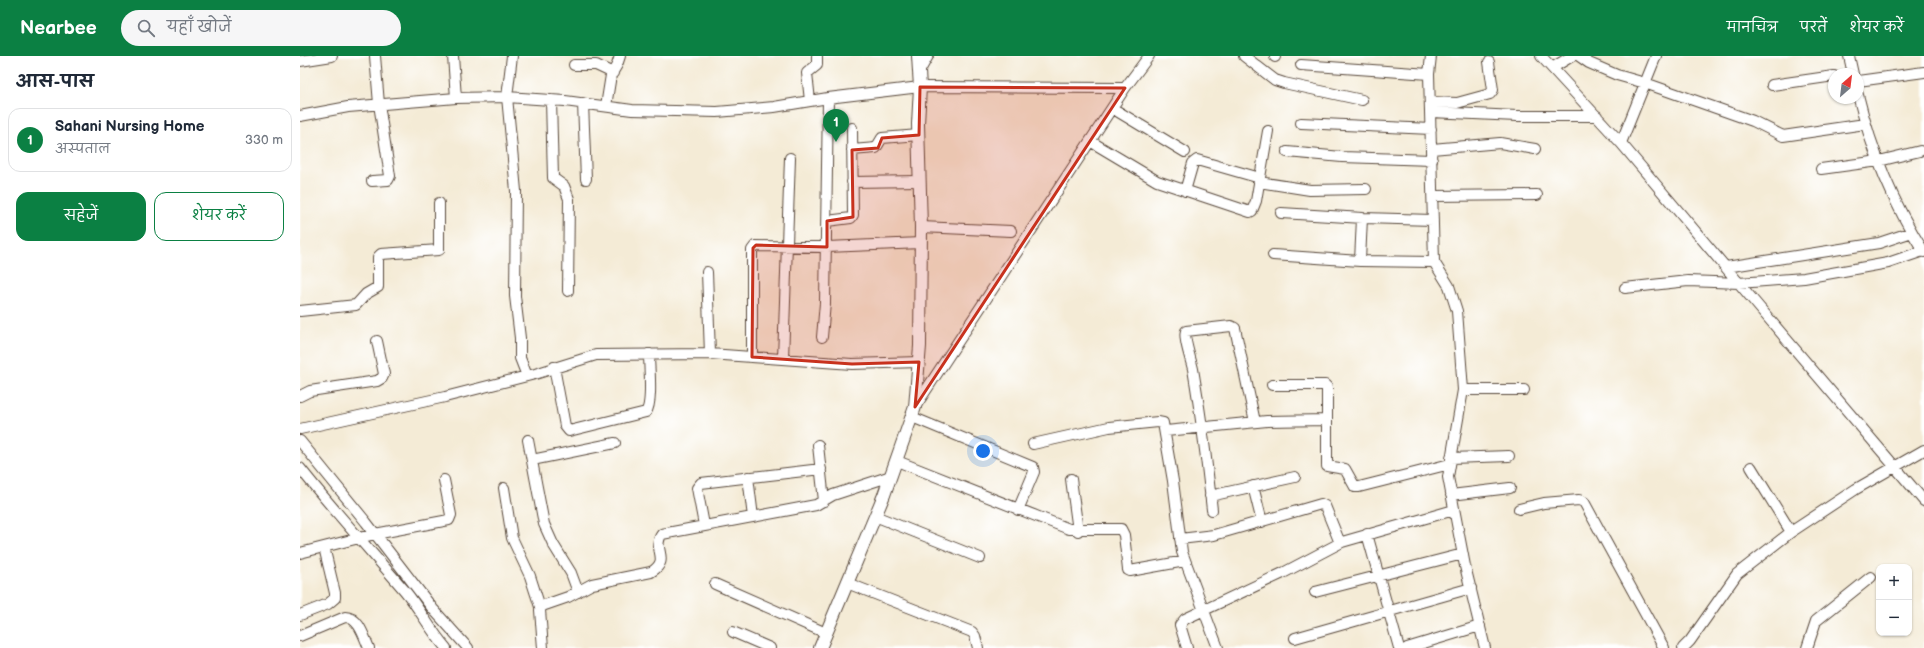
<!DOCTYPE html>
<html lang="hi">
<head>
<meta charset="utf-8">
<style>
	body { margin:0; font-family:"Balsamiq Sans","Playpen Sans Deva",sans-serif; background:#f6f6f7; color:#1f2937 }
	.controls { position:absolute; right:12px; bottom:12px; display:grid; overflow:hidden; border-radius:8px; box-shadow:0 1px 3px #0004 }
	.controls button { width:36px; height:36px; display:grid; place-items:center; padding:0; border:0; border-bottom:1px solid #e0e1e3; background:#fff; color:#1f2937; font:20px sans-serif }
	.compass { position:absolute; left:1528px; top:12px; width:36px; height:36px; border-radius:50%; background:#fff; box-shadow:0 1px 3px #0004; rotate:28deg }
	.you { position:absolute; left:683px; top:395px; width:14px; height:14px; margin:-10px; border:3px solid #fff; border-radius:50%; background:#1a73e8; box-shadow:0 0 0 6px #1a73e833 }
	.badge { display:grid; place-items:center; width:26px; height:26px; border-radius:50%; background:#0b8043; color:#fff; font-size:13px; font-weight:700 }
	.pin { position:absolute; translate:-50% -33px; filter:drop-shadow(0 1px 2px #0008) }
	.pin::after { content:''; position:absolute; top:21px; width:14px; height:12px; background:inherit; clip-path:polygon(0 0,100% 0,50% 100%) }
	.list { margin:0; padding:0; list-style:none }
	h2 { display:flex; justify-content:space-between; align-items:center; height:52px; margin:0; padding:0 16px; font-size:17px }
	h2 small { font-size:13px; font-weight:400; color:#747a83 }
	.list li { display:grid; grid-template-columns:26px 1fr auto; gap:12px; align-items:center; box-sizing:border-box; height:64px; margin:0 8px 8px; padding:0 8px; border:1px solid #e0e1e3; border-radius:12px }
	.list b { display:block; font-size:15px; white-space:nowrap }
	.list p { margin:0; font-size:13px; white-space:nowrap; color:#747a83 }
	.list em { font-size:13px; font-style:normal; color:#747a83 }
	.actions { display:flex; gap:8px; padding:12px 16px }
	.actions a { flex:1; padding:9px 0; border:1px solid #0b8043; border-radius:12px; text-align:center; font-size:14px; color:#0b8043 }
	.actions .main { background:#0b8043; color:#fff }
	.icon { flex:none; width:22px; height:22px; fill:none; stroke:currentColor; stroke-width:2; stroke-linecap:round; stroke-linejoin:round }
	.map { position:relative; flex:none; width:1624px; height:592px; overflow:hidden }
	header { display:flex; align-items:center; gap:24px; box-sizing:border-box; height:56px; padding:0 20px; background:#0b8043; color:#fff }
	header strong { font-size:19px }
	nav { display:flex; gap:22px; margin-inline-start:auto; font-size:14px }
	.search { width:280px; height:36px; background:#f6f6f7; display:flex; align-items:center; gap:10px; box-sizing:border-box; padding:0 14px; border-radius:22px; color:#747a83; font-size:15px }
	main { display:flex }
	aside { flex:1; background:#fff }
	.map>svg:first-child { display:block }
</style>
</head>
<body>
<header>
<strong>Nearbee</strong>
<div class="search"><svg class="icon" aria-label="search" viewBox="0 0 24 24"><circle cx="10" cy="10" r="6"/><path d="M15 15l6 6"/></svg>यहाँ खोजें</div>
<nav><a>मानचित्र</a><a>परतें</a><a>शेयर करें</a></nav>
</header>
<main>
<aside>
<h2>आस-पास<small></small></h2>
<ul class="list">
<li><span class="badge">1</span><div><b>Sahani Nursing Home</b><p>अस्पताल</p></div><em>330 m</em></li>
</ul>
<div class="actions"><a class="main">सहेजें</a><a>शेयर करें</a></div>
</aside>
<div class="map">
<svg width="1624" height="592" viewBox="0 0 1624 592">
	<rect width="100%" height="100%" fill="#fff"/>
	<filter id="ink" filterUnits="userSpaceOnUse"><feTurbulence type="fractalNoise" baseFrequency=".025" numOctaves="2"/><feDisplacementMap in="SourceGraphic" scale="8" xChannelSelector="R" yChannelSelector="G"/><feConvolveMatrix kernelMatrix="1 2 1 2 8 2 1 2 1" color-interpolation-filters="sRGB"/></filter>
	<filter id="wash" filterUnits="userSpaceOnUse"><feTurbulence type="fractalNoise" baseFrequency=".012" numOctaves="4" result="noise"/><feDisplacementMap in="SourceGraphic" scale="16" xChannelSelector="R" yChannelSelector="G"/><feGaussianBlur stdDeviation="0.9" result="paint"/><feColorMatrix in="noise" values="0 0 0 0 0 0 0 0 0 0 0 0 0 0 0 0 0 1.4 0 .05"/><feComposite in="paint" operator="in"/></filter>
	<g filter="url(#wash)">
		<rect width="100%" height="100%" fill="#f4ebd6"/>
	</g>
	<g filter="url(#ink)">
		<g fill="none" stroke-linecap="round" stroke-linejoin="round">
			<defs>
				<path id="minor" d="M153,0L156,42
					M212,0L207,41L216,135L215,240L220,282V302L227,320
					M944,0L975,24L984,27L1062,44
					M975,0V1
					M1131,0L1129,18L1134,206L1149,230L1157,255L1163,334L1148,421L1165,510L1185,592
					M1241,0L1321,87L1459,251L1624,445
					M1279,0L1289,7L1317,19L1345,27L1453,65L1483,80L1565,68
					M1549,0L1553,18
					M0,5L32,0
					M274,9H296L313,17
					M1001,9L1129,18
					M1252,12L1272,0
					M619,16L628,0
					M1558,25L1624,16
					M1472,29L1534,20
					M1558,39C1571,93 1594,149 1624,196
					M251,44L253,122L264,130L269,143L268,235
					M510,45L507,17L517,9V0
					M1131,46L1157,47L1190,38L1193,34L1189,6
					M283,47L286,123
					M306,50L311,19L317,9L320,0
					M812,52L885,96
					M1131,56L1217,60H1297
					M0,60L48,51L156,42L207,41L265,45L332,54L417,56L474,51L528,42L620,31L825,32
					M1001,67L1131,73
					M790,85L857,125L950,156L952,155L956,145L968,75
					M1321,87L1356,0
					M1132,93L1200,87L1235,93
					M552,94L576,92L582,82L619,79
					M987,96L1042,101L1132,104
					M1521,113L1579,105L1620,95
					M72,125L88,124L90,120L79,48L75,0
					M552,126L619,125
					M959,126L1010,134L1066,133
					M885,135L893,107L897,104L960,122
					M1133,140L1237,139
					M981,157L1063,162L1133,164
					M527,165L551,162L553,159L552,72
					M621,171L711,175
					M973,199L1060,205L1134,206
					M1060,205L1062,162
					M1426,211L1579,187L1612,176
					M407,216L410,298
					M1325,232L1388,225L1439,227L1504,222L1588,207L1623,195
					M0,255L56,249L66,238L78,231V201L81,198L139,194V147
					M522,281L525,247L528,42
					M452,301V194L455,190L527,191L621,187
					M483,303L490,102
					M254,311L265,370L269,375L346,356C353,347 349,311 349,298
					M972,329H1025L1027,331V410L1045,413L1055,431H1059L1150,408
					M1163,334H1224
					M0,340L10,335L77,325L82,322L84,318L77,285
					M615,351L825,32L849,0
					M612,361L733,411L734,416L718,454
					M0,373L145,341L235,318L296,299L410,298L552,308L619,306
					M866,375L967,365L1027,364
					M228,384L244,468L253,488L271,517L278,536
					M0,385L66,466L133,553L168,592
					M733,388L809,371L858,366L863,367L873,425L882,496L918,592
					M518,389L524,445
					M1151,402L1209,400
					M232,404L315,387
					M597,405L769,473H821L824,479L828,514L830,515L885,505
					M1451,411L1491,476
					M0,412C33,454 70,494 105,535C120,553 130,574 146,592
					M448,421L453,461
					M771,423L778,475
					M953,430L962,466
					M204,432L212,482L230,520L240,551
					M1151,439L1210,432
					M910,440L995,421
					M1219,453L1244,447L1279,444L1284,446L1364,592
					M912,454C907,407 901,360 893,313C891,304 883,281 886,275L931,270L935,272L955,366
					M575,460L680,502
					M404,469L397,432L401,427L521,413
					M1067,478L1099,592
					M880,483L914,479L1021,448L1025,450L1040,487
					M0,497L75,478L149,464L151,459L144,424
					M547,527L672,576L675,580L678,592
					M415,528L526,577
					M1015,536L1163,498
					M0,559L28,548L35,542V537L24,491
					M433,576L470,592
					M0,580L45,561C59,561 64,581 69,592
					M995,582L1171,532
					M243,592L240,554L242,550L268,541L292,528L351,516C372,504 351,492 362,478L516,449L533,439L591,420
					M887,592L880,569L885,563L983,517L1042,486L1154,454
					M1107,592L1180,570
					M1383,592L1390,585L1437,518L1491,476L1556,433L1624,394
					M1507,592L1516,565L1571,521"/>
				<path id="major" d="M520,592L584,439L615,351L620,290L621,171L618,68L620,31L618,0"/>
			</defs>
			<use href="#minor" stroke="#57473a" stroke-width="12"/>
			<use href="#major" stroke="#57473a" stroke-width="14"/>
			<use href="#minor" stroke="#fff" stroke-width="10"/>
			<use href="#major" stroke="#fff" stroke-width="12"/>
		</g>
	</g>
	<path fill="#c8321e" fill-opacity="0.2" stroke="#c8321e" stroke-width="3" stroke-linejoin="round" d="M620,31L825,32L615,351L619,306L552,308L452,301L453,192L456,189L527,191V165L553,161L552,94L578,92L582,82L619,79Z"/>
</svg>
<div class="controls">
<button>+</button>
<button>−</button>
</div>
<svg class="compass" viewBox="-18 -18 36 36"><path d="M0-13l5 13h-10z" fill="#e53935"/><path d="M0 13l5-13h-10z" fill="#747a83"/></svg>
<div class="you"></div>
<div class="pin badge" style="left:536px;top:86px">1</div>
</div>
</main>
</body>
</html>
